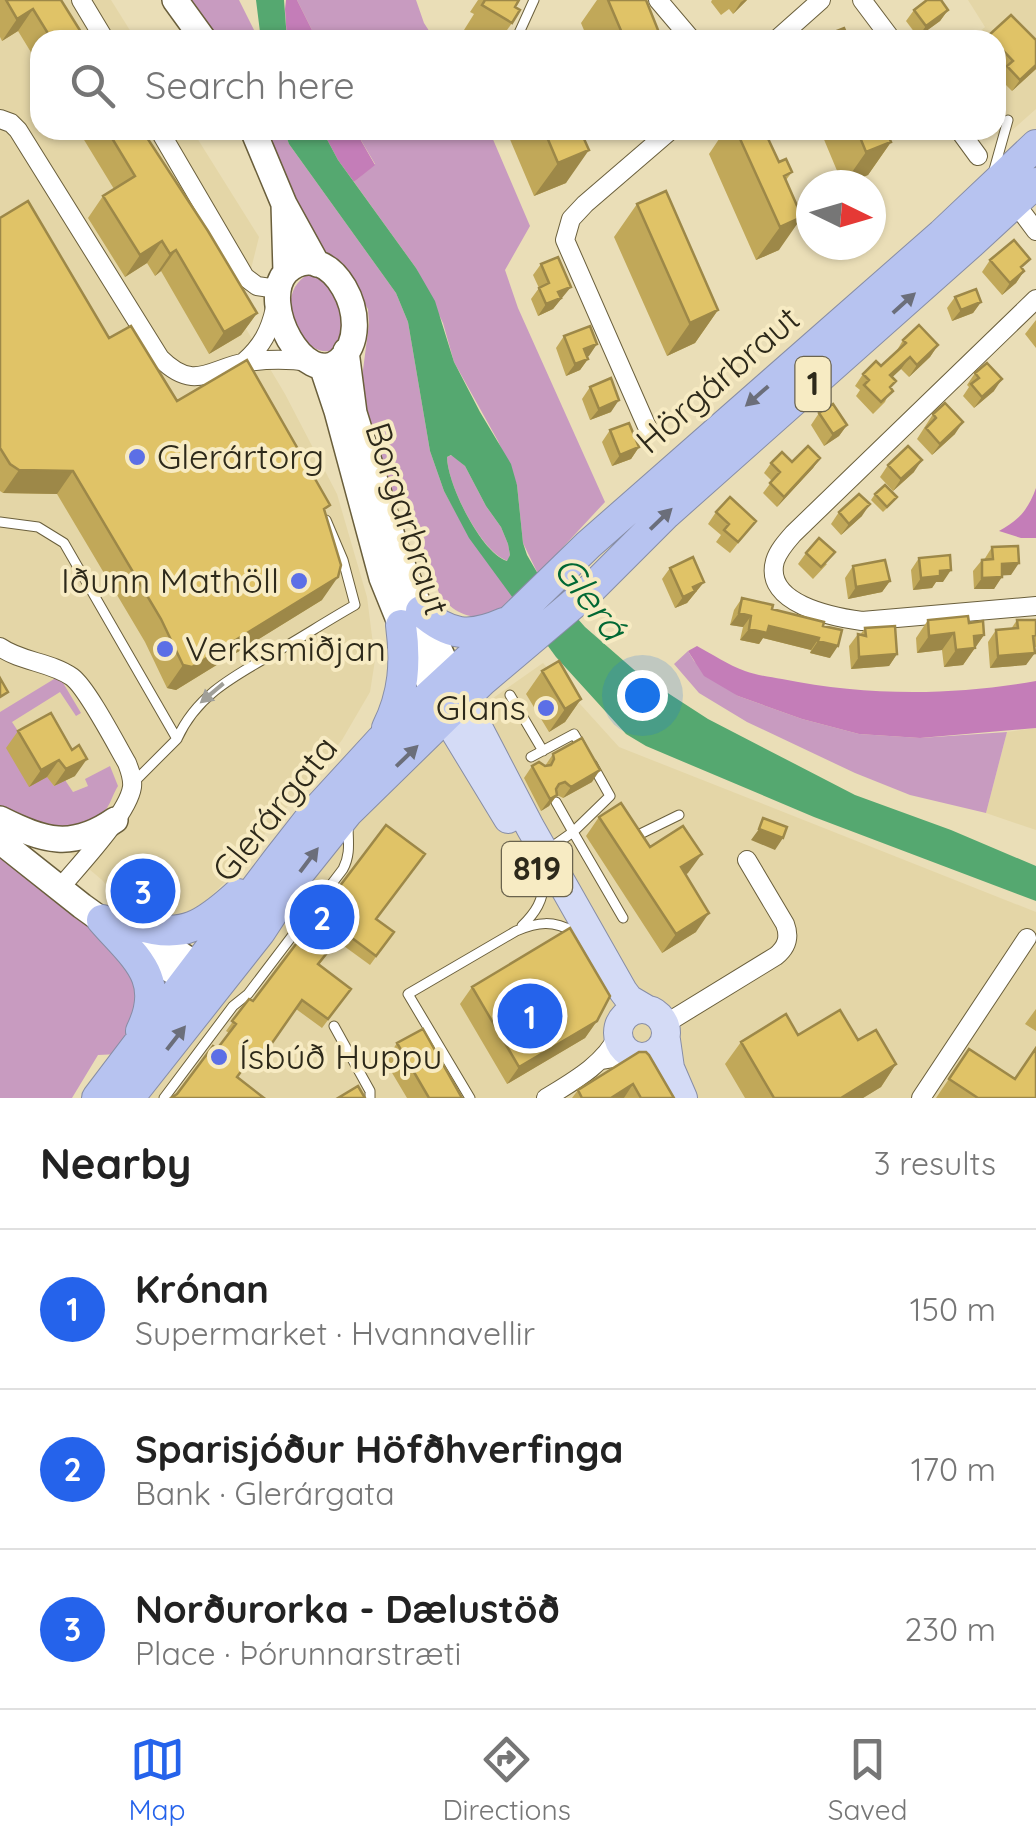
<!DOCTYPE html>
<html lang="en">
<head>
<meta charset="utf-8">
<style>
	body { margin:0; font-family:Quicksand,sans-serif; background:#f2f2f2; color:#222 }
	.compass { position:absolute; left:796px; top:170px; width:90px; height:90px; border-radius:50%; background:#fff; box-shadow:0 2px 8px #0004; rotate:95deg }
	.you { position:absolute; left:642px; top:695px; width:35px; height:35px; margin:-25px; border:8px solid #fff; border-radius:50%; background:#1a73e8; box-shadow:0 0 0 15px #1a73e833 }
	.badge { display:grid; place-items:center; width:65px; height:65px; border-radius:50%; background:#2563eb; color:#fff; font-size:32px; font-weight:700 }
	.pin { position:absolute; translate:-50% -50%; border:5px solid #fff; box-shadow:0 2px 10px #0006 }
	.list { margin:0; padding:0; list-style:none }
	h2 { display:flex; justify-content:space-between; align-items:center; height:130px; margin:0; padding:0 40px; font-size:42px }
	h2 small { font-size:32px; font-weight:400; color:#767676 }
	.list li { display:grid; grid-template-columns:65px 1fr auto; gap:30px; align-items:center; box-sizing:border-box; height:160px; padding:0 40px; border-top:2px solid #e0e0e0 }
	.list b { display:block; font-size:38px; white-space:nowrap }
	.list p { margin:0; font-size:32px; white-space:nowrap; color:#767676 }
	.list em { font-size:32px; font-style:normal; color:#767676 }
	.icon { flex:none; width:55px; height:55px; fill:none; stroke:currentColor; stroke-width:2; stroke-linecap:round; stroke-linejoin:round }
	.map { position:relative; flex:none; width:1036px; height:1098px; overflow:hidden }
	.search { position:absolute; background:#fff; box-shadow:0 2px 8px #0004; left:30px; right:30px; top:30px; height:110px; display:flex; align-items:center; gap:25px; box-sizing:border-box; padding:0 35px; border-radius:30px; color:#767676; font-size:38px }
	.sheet { height:610px; background:#fff }
	nav { display:flex; justify-content:space-around; align-items:center; box-sizing:border-box; height:140px; border-top:2px solid #e0e0e0; background:#fff; font-size:28px; color:#767676 }
	nav a { display:grid; justify-items:center; gap:5px }
	nav .on { color:#2563eb }
	.map>svg:first-child { display:block }
</style>
</head>
<body>
<div class="map">
<svg width="1036" height="1098" viewBox="0 0 1036 1098">
	<rect width="100%" height="100%" fill="#eadeb7"/>
	<path fill="#e4d6a7" d="M0,0H111L136,40H40V130H192L259,237L239,317L285,394L337,494L367,597L375,660L370,692L342,740L228,879L198,909L158,918L121,901L102,880L63,847L88,786L73,792L54,786L29,787L6,749L0,752Z
		M968,0H1036V109L1002,139L993,130H996V40H969L985,27Z
		M543,663L619,747L1036,912V1098H140L356,815L459,722Z
		M1036,728V830L986,813L1007,732Z"/>
	<path fill="#c89bc0" d="M183,0H239L259,40H211Z
		M297,0H416L424,23L435,40H317Z
		M261,130H284L289,144L396,293L408,322L430,451L444,491L470,538L513,597C507,602 499,611 492,614C472,623 449,610 439,593L418,532L407,510L393,492L362,410L360,393L369,324L368,309L350,281L318,243L286,191Z
		M355,130H489L530,226L505,270L518,308L605,502L538,574L523,543L517,485L498,441L454,362L443,323L416,268L354,182L375,164Z
		M310,273C333,280 338,301 347,322C345,328 343,339 340,344C315,375 262,299 310,273Z
		M452,455L465,466L486,506L501,527L508,544L510,555L508,561C482,554 447,484 447,457Z
		M688,651L694,661L738,696L802,719L859,734L920,738L1007,732L986,813L910,795L855,773L747,722L699,693L674,664Z
		M59,676L81,713L76,716L60,692L12,722L54,786L65,780L73,792L88,786L85,779L110,766L118,786C114,792 111,802 107,808C91,826 60,832 38,826C25,822 12,813 0,808V712Z
		M0,851L120,947L147,991L119,1054L98,1055L72,1098H0Z"/>
	<path fill="#c47db8" d="M286,0H297L317,40H287L285,9Z
		M322,130H355L375,165L354,182L338,160Z
		M1036,488V538H1021L999,531C1019,520 1028,510 1036,488Z
		M697,646C712,654 728,665 745,671C756,675 770,677 782,679C865,696 953,696 1036,681V728L920,738L859,734L802,719L738,696L704,676L688,651Z"/>
	<path fill="#55a870" fill-rule="evenodd" d="M256,0H284L287,40H261Z
		M284,130H322L338,160L416,268L435,301L454,362L480,412L511,464L517,485L523,543L527,555L538,574L585,627L640,675L708,719L855,795L951,830L1036,866V901L814,817L646,746L626,734L556,657L469,538L444,491L430,451L408,322L396,293L289,144ZM451,455L465,466L486,506L501,527L508,544L510,555L507,561C482,554 447,484 447,457Z"/>
	<g fill="none" stroke-linecap="round" stroke-linejoin="round">
		<defs>
			<path id="lane" d="M519,33L534,0
				M994,170L1008,120
				M0,522L38,527L64,543L177,739L133,783
				M510,695L543,751
				M177,739C199,690 243,672 288,645C310,632 332,618 355,605L343,560L326,520
				M531,757L574,734L581,746
				M592,764L610,796L573,832L623,918
				M634,837L679,815
				M546,851L573,832L556,802
				M522,926C536,912 543,901 544,881
				M334,1026L370,1091V1098
				M164,1098L233,1006L248,994L343,869C351,854 348,841 348,824
				M470,1098L408,994L516,931C538,922 553,920 574,932"/>
			<path id="street" d="M81,0L105,40
				M658,0L692,40
				M862,0L892,40
				M776,40L821,0
				M0,119L11,123L18,130L160,358C195,393 210,368 247,362C268,359 289,359 310,362
				M159,130L245,277L257,286L277,289
				M959,130L978,156
				M1012,194L1015,203L1036,231
				M1036,299L793,534C786,542 778,551 775,561C763,604 833,617 862,621L1036,606
				M244,362C262,346 270,331 275,308
				M648,429L565,240L571,219L585,204L671,130
				M0,647C21,662 51,662 72,677C87,688 116,744 127,763C130,771 133,778 132,787C128,814 79,865 60,888
				M665,1024L776,956C787,947 790,937 785,924L747,860
				M602,1060L631,1055
				M546,1098C572,1082 605,1064 618,1035
				M921,1098L1027,938"/>
			<path id="secondary" d="M175,0L204,40
				M253,130L284,204L317,264
				M284,204L286,272C258,304 305,389 339,361C381,325 328,231 286,272
				M346,351L354,413L397,552L421,611L451,675
				M322,366L337,411L382,578L401,625L433,690
				M0,819C44,841 72,850 115,820
				M0,841L82,906L171,970L187,979L204,981
				M142,928L212,976"/>
			<path id="primary" d="M454,681L530,827L623,991L629,999L646,1009
				M436,696L446,717L508,819
				M618 1033a24 24 0 1 1 48 0a24 24 0 1 1-48 0Z
				M666,1040L670,1068L683,1098"/>
			<path id="highway" d="M421,611C449,636 470,638 504,623
				M387,728C404,694 406,662 401,625
				M102,920C134,957 167,978 141,1031
				M138,925C183,940 205,924 238,894
				M97,1098L278,859L314,813L381,740L511,620L588,545L942,234L1036,145
				M129,1098L260,932L296,877L348,812L482,681L592,588L666,514L971,243L1036,183"/>
		</defs>
		<use href="#lane" stroke="#6a5f3c" stroke-width="11"/>
		<use href="#street" stroke="#6a5f3c" stroke-width="20"/>
		<use href="#secondary" stroke="#6a5f3c" stroke-width="28"/>
		<use href="#primary" stroke="#878da5" stroke-width="30"/>
		<use href="#highway" stroke="#878da5" stroke-width="32"/>
		<use href="#lane" stroke="#fff" stroke-width="9"/>
		<use href="#street" stroke="#fff" stroke-width="18"/>
		<use href="#secondary" stroke="#fff" stroke-width="25"/>
		<use href="#primary" stroke="#d4dbf6" stroke-width="28"/>
		<use href="#highway" stroke="#b7c3f0" stroke-width="30"/>
	</g>
	<path fill="#c1a859" d="M0,0H61L86,40H40V67L18,31L2,41L0,37Z
		M478,0H519L515,7L512,23L500,40H462L459,38L474,14L470,12Z
		M597,0H646L662,40H588L581,23Z
		M712,0H747L733,14L729,9L721,15L711,2Z
		M914,10H948L940,21L918,37L906,21Z
		M1011,15L1036,40V69L1012,91L999,78L1004,72L996,63V40H985Z
		M78,130H142L257,313L241,335L209,354L161,271L155,276L147,263L125,277L88,218L103,196L114,189Z
		M506,130H580L566,183L534,196Z
		M725,130H764L779,162L792,172L786,180L779,250L756,260L709,154Z
		M820,130H886L891,142L868,175L843,185Z
		M637,204L718,310L695,343L667,356L614,237Z
		M0,218L109,338L177,401L325,512L322,600L176,690L167,688L145,642L57,494L3,493L0,491Z
		M990,260L1023,269L1024,271L1016,283L1002,295L982,272Z
		M541,264L562,298L560,300L553,309L538,316L531,299L539,288L533,275Z
		M955,297L981,302L973,313L952,321L947,308Z
		M1036,320V348L1025,334Z
		M564,336L597,344L587,356L588,359L580,370L566,376L556,348Z
		M903,340L938,345L930,357L909,377L901,369L892,377L891,388L885,402L873,414L856,396L860,390L855,386L863,374L881,366L896,352Z
		M975,373L994,391L974,408L963,396L969,387L967,385Z
		M590,387L611,412L590,420L582,399Z
		M819,413L847,425L839,436L824,446L811,425Z
		M933,414L955,434L932,455L917,439Z
		M610,430L639,447L631,459L612,466L602,442Z
		M820,458L813,468L777,507L763,493L772,481L764,473L771,463Z
		M888,465L914,472L893,491L880,477Z
		M875,494L892,503L883,512L871,500Z
		M716,512L756,521L730,553L716,542L721,535L708,524Z
		M839,512L862,516L841,535L831,524Z
		M992,547L1011,575H1002L994,589H974L973,571L982,560H984Z
		M806,553L827,564L813,579L798,564Z
		M919,558L943,582H936L932,588L913,590L911,570Z
		M853,566L890,581L882,592L848,599L845,578Z
		M670,568L704,582L687,603L675,608L662,579Z
		M742,598L823,626L830,658L810,653L811,650L763,638L759,644L740,640L743,627L730,625L734,610Z
		M928,620L969,623L984,635L963,665L944,667L942,650L917,653L916,638Z
		M1017,620H1036V647H1034L1026,665L990,668L988,642L996,630L1011,629Z
		M865,628L897,654L889,666L851,669L849,646L858,634L860,635Z
		M542,671L581,699L565,722L549,732L526,694Z
		M51,713L75,776L54,786L47,777L29,787L6,748L18,731Z
		M553,754L592,782L563,798L557,795L549,806L541,811L524,778L532,766H545Z
		M599,817L650,847L688,873L686,874L696,932L662,953L586,836Z
		M386,825L377,919L394,932L370,965L337,941L319,965L351,989L322,1028L296,1009L256,1065L250,1060L177,1094L217,1049L229,1033L226,1031L249,999L253,1001Z
		M146,868L163,880L148,902L131,890Z
		M472,987L597,1021L585,1038L507,1084L460,1004Z
		M1036,1009V1031L1025,1024Z
		M798,1035L858,1040L896,1064L881,1087L863,1098H745L725,1064L741,1042Z
		M397,1043L462,1098H407L385,1061Z
		M969,1049L1014,1079L1036,1098H936Z
		M639,1052L674,1098H572L578,1090Z"/>
	<path fill="#9d8848" d="M744,0H747L733,14L741,2Z
		M33,9L18,31L2,41L17,19Z
		M948,10L940,21L918,37L926,26Z
		M1036,65V69L1012,91L1020,80Z
		M891,142L868,175L843,185L866,152Z
		M589,150L566,183L534,196L558,163Z
		M802,217L779,250L756,260L780,227Z
		M162,241L147,263L125,277L140,255Z
		M176,250L161,271L155,276L170,254Z
		M1024,271L1016,283L1002,295L1010,283Z
		M571,287L553,309L538,316L546,304L558,292Z
		M981,302L973,313L952,321L961,310Z
		M718,310L695,343L667,356L690,323Z
		M257,313L241,335L209,354L224,332Z
		M597,344L589,356L576,361L584,349Z
		M938,345L930,357L909,377L917,365Z
		M910,357L901,369L882,387L890,375Z
		M588,359L580,370L566,376L575,364Z
		M1002,379L994,391L974,408L982,397Z
		M619,400L611,412L590,420L599,409Z
		M963,422L955,434L932,455L940,444Z
		M847,425L839,436L824,446L833,434Z
		M639,447L631,459L612,466L620,455Z
		M820,458L813,468L777,507L784,497Z
		M922,460L914,472L893,491L901,479Z
		M19,470L73,471L57,494L3,493Z
		M870,504L862,516L841,535L849,524Z
		M1019,563L1011,575L993,576L1002,564Z
		M951,570L943,582H936L932,588L913,590L921,578L940,571Z
		M338,577L322,600L176,690L167,688L183,665Z
		M1002,577L994,589H974L982,578Z
		M890,581L882,592L848,599L856,587Z
		M704,582L687,603L675,608L683,597L693,587Z
		M739,613L751,616L743,627L730,625Z
		M769,626L819,638L811,650L763,638L759,644L740,640L749,629Z
		M954,633L942,650L917,653L929,636Z
		M984,635L963,665L944,667L956,650L974,636Z
		M818,641L838,646L830,658L810,653Z
		M1035,653L1026,665L990,668L998,656Z
		M897,654L889,666L851,669L859,657Z
		M581,699L565,722L549,732L565,709Z
		M87,759L75,776L54,786L66,769Z
		M59,760L47,777L29,787L41,770Z
		M600,770L592,782L563,798L571,787Z
		M557,795L549,806L541,811L550,799Z
		M759,829L783,838L775,850L751,840Z
		M702,854L688,873L668,886L681,867Z
		M709,913L696,932L662,953L676,934Z
		M597,1021L585,1038L507,1084L519,1067Z
		M896,1064L881,1087L863,1098H841Z
		M633,1084L624,1098H611Z"/>
	<path fill="#e0c367" stroke="#9d8848" stroke-width="2.5" d="M6,0H61L86,40H52L33,9L17,19Z
		M485,0H519L515,7L520,10L512,23L482,5Z
		M608,0H646L662,40H625Z
		M927,0H941L948,10L926,26L914,10Z
		M1011,15L1036,40V65L1020,80L1007,66L1013,61L996,43V40H993L988,36Z
		M844,28L849,40H820L819,38Z
		M959,33L964,40H950Z
		M107,130H142L208,231L257,313L224,332L176,250L170,254L162,241L140,255L103,196L135,176Z
		M544,130H580L589,150L558,163Z
		M736,130H764L779,162L786,159L792,172L784,176L802,217L780,227Z
		M857,130H886L891,142L866,152Z
		M666,191L718,310L690,323L637,204Z
		M28,201L109,338L131,326L177,401L247,360L330,505L324,509L341,565L338,577L192,667L183,665L161,619L73,471L19,470L10,464L0,448V218Z
		M1014,240L1030,259L1021,267L1024,271L1010,283L990,260Z
		M558,257L571,287L558,292L561,298L546,304L539,288L549,283L541,264Z
		M976,289L981,302L961,310L955,297Z
		M919,325L938,345L917,365L910,357L890,375L896,381L890,387L893,391L881,402L864,385L869,380L863,374L876,361L881,366L906,343L903,340Z
		M590,326L597,344L584,349L588,359L575,364L564,336Z
		M987,363L1002,379L982,397L971,384L979,378L975,373Z
		M611,378L619,400L599,409L590,387Z
		M945,403L963,422L940,444L926,428L936,418L933,414Z
		M833,404L847,425L833,434L819,413Z
		M629,423L639,447L620,455L610,430Z
		M808,446L820,458L784,497L770,483L780,472L771,463L782,452L792,462Z
		M908,446L922,460L901,479L888,465Z
		M885,485L897,497L887,507L875,494Z
		M859,494L870,504L849,524L839,512Z
		M730,497L756,521L738,542L724,530L729,524L716,512Z
		M819,538L835,552L821,567L806,553Z
		M1018,546L1019,563L1002,564V577L982,578V560L993,559L992,547Z
		M950,555L951,570L940,571V576L921,578L919,558Z
		M693,557L704,582L693,587L695,591L683,597L670,568Z
		M885,560L890,581L856,587L853,566Z
		M742,598L773,605L772,609L824,622L823,626L842,630L838,646L818,641L819,638L769,626L767,633L749,629L751,616L739,613Z
		M968,616L969,623L983,621L984,635L974,636L975,648L956,650L954,633L929,636L928,620Z
		M1017,620H1036V635L1033,636L1035,653L998,656L996,630L1018,628Z
		M895,626L897,654L859,657L858,634L866,636L865,628Z
		M559,661L581,699L565,709L542,671Z
		M0,678L8,692L0,697Z
		M51,713L72,750L79,745L87,759L66,769L59,760L41,770L18,731Z
		M582,738L600,770L571,787L565,782L559,784L556,789L557,795L550,799L532,766L539,762L545,766L551,765L554,759L553,754Z
		M621,803L650,847L683,826L702,854L681,867L709,913L676,934L599,817Z
		M763,818L787,827L783,838L759,829Z
		M386,825L425,854L376,919L394,932L376,956L344,932L318,964L351,989L328,1019L302,1000L263,1056L256,1051L237,1077L264,1098H171L177,1094L213,1046L217,1049L236,1024L232,1021L249,999L253,1001Z
		M146,868L163,880L156,890L139,878Z
		M570,928L610,996L597,1021L519,1067L472,987Z
		M840,1010L858,1040L876,1030L896,1064L841,1098H774L741,1042L786,1014L798,1035Z
		M423,1029L462,1098H429L397,1043Z
		M1036,1048V1098H978L949,1079L969,1049L1015,1079Z
		M639,1052H646L649,1055L674,1098H641L633,1084L611,1098H582L578,1090Z
		M358,1086L365,1098H338Z"/>
	<defs><path id="oneway-solid" d="M-6-.8H1V-3.2L6.5 0L1 3.2V.8H-6Z" transform="scale(2.5)"/></defs>
	<g fill="#6b6e7a">
		<use href="#oneway-solid" transform="translate(904 303) rotate(-42)"/>
		<use href="#oneway-solid" transform="translate(757 396) rotate(139)"/>
		<use href="#oneway-solid" transform="translate(661 519) rotate(-44)"/>
		<use href="#oneway-solid" transform="translate(407 756) rotate(-44)"/>
		<use href="#oneway-solid" transform="translate(309 860) rotate(-53)"/>
		<use href="#oneway-solid" transform="translate(176 1038) rotate(-52)"/>
	</g>
	<use fill="#a09f98" href="#oneway-solid" transform="translate(212 693) rotate(140)"/>
	<g fill="#5c6fe6" stroke="#f7ebc3" stroke-width="4">
		<circle cx="137" cy="457" r="10"/>
		<circle cx="299" cy="581" r="10"/>
		<circle cx="165" cy="649" r="10"/>
		<circle cx="546" cy="708" r="10"/>
		<circle cx="219" cy="1057" r="10"/>
	</g>
	<g text-anchor="middle" stroke-width="8" stroke-linejoin="round" paint-order="stroke">
		<g fill="#f7ebc3" stroke="#6a634d" stroke-width="2.5">
			<rect x="795.5" y="357" width="35" height="54" rx="8"/>
			<rect x="502" y="842" width="70" height="54" rx="8"/>
		</g>
		<g font-size="32" font-weight="bold" fill="#2d291a">
			<text x="813" y="395">1</text>
			<text x="537" y="880">819</text>
		</g>
		<g font-size="35" fill="#2d291a" stroke="#f7ebc3">
			<text transform="translate(718 380) rotate(-41)" y="12">Hörgárbraut</text>
			<text transform="translate(407 519) rotate(72)" y="12">Borgarbraut</text>
			<text transform="translate(275 809) rotate(-51)" y="12">Glerárgata</text>
		</g>
		<g font-size="35" fill="#2d291a" stroke="#f7ebc3" text-anchor="start">
			<text x="157" y="469">Glerártorg</text>
			<text x="279" y="593" text-anchor="end">Iðunn Mathöll</text>
			<text x="185" y="661">Verksmiðjan</text>
			<text x="526" y="720" text-anchor="end">Glans</text>
			<text x="239" y="1069">Ísbúð Huppu</text>
		</g>
		<g font-size="38" font-style="italic" fill="#016834" stroke="#f7ebc3">
			<text transform="translate(590 598) rotate(53)" y="13">Glerá</text>
		</g>
	</g>
</svg>
<svg class="compass" viewBox="-18 -18 36 36"><path d="M0-13l5 13h-10z" fill="#e53935"/><path d="M0 13l5-13h-10z" fill="#767676"/></svg>
<div class="you"></div>
<div class="pin badge" style="left:530px;top:1016px">1</div>
<div class="pin badge" style="left:322px;top:917px">2</div>
<div class="pin badge" style="left:143px;top:891px">3</div>
<div class="search"><svg class="icon" aria-label="search" viewBox="0 0 24 24"><circle cx="10" cy="10" r="6"/><path d="M15 15l6 6"/></svg>Search here</div>
</div>
<section class="sheet">
<h2>Nearby<small>3 results</small></h2>
<ul class="list">
<li><span class="badge">1</span><div><b>Krónan</b><p>Supermarket · Hvannavellir</p></div><em>150 m</em></li>
<li><span class="badge">2</span><div><b>Sparisjóður Höfðhverfinga</b><p>Bank · Glerárgata</p></div><em>170 m</em></li>
<li><span class="badge">3</span><div><b>Norðurorka - Dælustöð</b><p>Place · Þórunnarstræti</p></div><em>230 m</em></li>
</ul>
</section>
<nav>
<a class="on"><svg class="icon" aria-label="map" viewBox="0 0 24 24"><path d="M3 6l6-2 6 2 6-2v14l-6 2-6-2-6 2zM9 4v14M15 6v14"/></svg>Map</a>
<a><svg class="icon" aria-label="directions" viewBox="0 0 24 24"><path d="M12 3l9 9-9 9-9-9zM9 14v-3h6M13 9l2 2-2 2"/></svg>Directions</a>
<a><svg class="icon" aria-label="saved" viewBox="0 0 24 24"><path d="M7 4h10v16l-5-4-5 4z"/></svg>Saved</a>
</nav>
</body>
</html>
